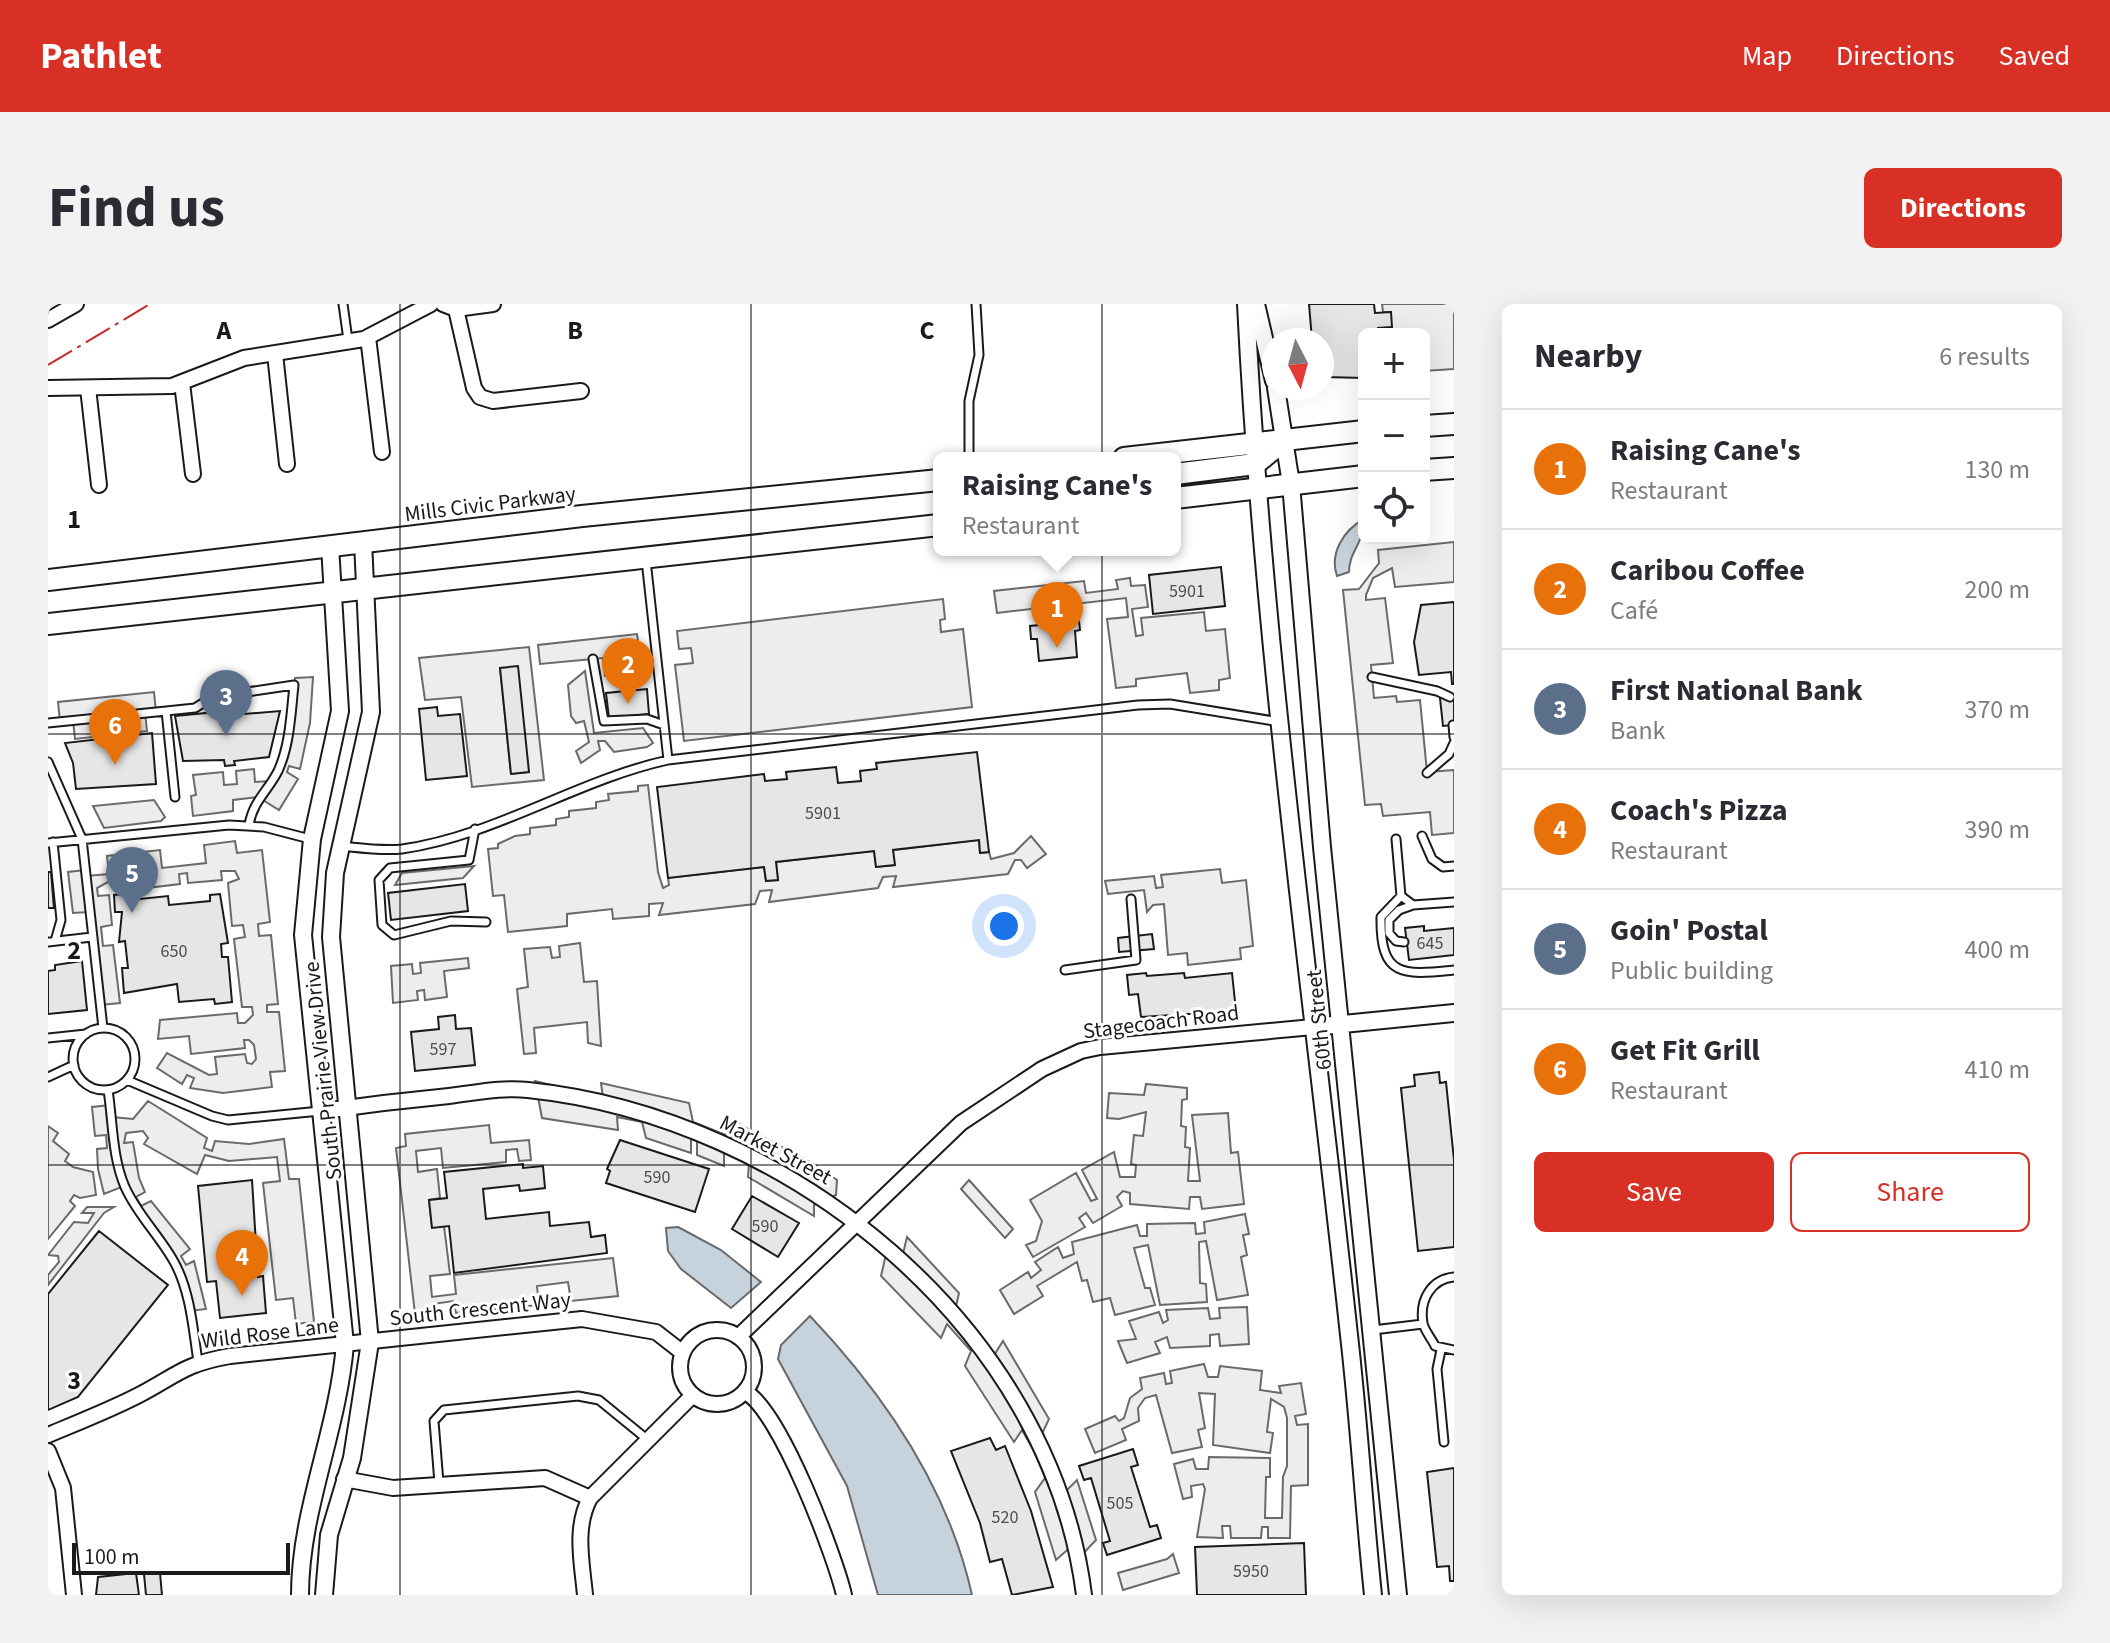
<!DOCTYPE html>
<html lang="en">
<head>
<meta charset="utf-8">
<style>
	body { margin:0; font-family:"Source Sans 3",sans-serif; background:#f2f2f3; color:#2b2b33 }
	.controls { position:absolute; right:24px; top:24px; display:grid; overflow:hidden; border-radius:12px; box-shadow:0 8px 32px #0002 }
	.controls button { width:72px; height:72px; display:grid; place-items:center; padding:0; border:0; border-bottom:2px solid #e1e1e2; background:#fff; color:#2b2b33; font:40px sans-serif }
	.compass { position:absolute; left:1214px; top:24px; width:72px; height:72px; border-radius:50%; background:#fff; box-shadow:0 8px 32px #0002; rotate:174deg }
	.scale { position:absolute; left:24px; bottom:20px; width:218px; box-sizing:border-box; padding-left:8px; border:4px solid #1a1a1a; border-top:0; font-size:22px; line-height:28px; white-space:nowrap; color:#1a1a1a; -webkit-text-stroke:6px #fff; paint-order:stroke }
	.you { position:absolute; left:956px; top:622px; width:28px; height:28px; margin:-20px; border:6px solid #fff; border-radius:50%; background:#1a73e8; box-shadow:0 0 0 12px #1a73e833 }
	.badge { display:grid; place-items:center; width:52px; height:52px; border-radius:50%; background:#d93025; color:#fff; font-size:26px; font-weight:700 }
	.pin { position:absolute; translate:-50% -66px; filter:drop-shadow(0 2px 4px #0008) }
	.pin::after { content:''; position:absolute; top:42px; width:28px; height:24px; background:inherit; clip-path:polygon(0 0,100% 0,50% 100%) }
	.popup { position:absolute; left:885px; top:148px; width:248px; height:104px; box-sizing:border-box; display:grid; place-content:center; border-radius:12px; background:#fff; filter:drop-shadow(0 2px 6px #0005); font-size:26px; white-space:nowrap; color:#7c7c81 }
	.popup b { font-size:30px; color:#2b2b33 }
	.popup::after { content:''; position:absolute; left:50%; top:100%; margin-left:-16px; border:16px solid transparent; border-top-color:#fff }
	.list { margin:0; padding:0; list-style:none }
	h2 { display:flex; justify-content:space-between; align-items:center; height:104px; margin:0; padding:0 32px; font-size:34px }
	h2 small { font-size:26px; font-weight:400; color:#7c7c81 }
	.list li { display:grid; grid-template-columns:52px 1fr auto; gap:24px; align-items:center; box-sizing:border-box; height:120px; padding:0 32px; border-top:2px solid #e1e1e2 }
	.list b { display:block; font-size:30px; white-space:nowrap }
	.list p { margin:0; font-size:26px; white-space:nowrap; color:#7c7c81 }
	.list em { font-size:26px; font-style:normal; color:#7c7c81 }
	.actions { display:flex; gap:16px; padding:24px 32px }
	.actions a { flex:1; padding:18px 0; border:2px solid #d93025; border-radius:12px; text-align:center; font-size:28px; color:#d93025 }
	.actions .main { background:#d93025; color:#fff }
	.icon { flex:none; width:44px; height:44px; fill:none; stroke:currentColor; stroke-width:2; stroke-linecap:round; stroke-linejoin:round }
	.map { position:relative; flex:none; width:1406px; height:1291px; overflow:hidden; border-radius:12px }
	header { display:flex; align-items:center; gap:48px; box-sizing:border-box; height:112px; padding:0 40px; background:#d93025; color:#fff }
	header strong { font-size:38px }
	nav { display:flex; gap:44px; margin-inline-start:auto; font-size:28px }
	.intro { display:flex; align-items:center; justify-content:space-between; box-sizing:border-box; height:192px; padding:0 48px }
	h1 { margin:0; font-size:56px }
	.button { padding:20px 36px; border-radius:12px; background:#d93025; color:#fff; font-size:28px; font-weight:700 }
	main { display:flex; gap:48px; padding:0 48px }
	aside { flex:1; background:#fff; border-radius:12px; box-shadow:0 8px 32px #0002 }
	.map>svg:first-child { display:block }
</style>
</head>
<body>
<header>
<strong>Pathlet</strong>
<nav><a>Map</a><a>Directions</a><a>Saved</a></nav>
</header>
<div class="intro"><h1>Find us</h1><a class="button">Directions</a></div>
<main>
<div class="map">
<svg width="1406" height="1291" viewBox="0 0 1406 1291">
	<rect width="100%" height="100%" fill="#fff"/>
	<path fill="#ededed" stroke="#6a6a6a" stroke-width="2" fill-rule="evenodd" d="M1334,0H1406V65L1376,67V30H1337L1343,8H1335Z
		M1406,238V278L1347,283L1344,264L1325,274L1318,291V296L1337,294L1345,359L1323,361L1326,394L1348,392L1349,398L1372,396L1379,468L1406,466V529L1384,531L1382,508L1335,512L1333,500L1317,501L1295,286L1311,285L1331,259L1330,246Z
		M1082,274L1083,282L1097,281L1100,303L1084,305L1088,332L1095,331L1093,314L1156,308L1158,327L1177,325L1182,374L1171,376V386L1142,389L1139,369L1088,375V382L1068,384L1059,315L1080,313L1078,294L949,309L946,287L1036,277L1038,289L1070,285L1068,276Z
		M895,295L897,315L892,316L893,328L915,325L924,403L636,437L627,361L645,359L643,344L631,345L629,327Z
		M589,330L592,350L586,351L589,369L557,372L555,354L492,360L490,341Z
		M481,343L496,476L424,483L413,393L377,396L371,354ZM452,364L481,468H480L463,470Z
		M537,367L546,429L595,424L605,439L599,443L566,448L557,437H550L552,446L533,459L528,447L541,438L536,417L528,419L523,412L520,381Z
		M265,373L262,419L252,465L241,462L239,468L250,475L231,506L210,493L185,496V507L145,512L143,492L148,491L145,471L175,468L176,481L189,480L188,467L206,465L207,478L222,477L229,468L239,435L247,374Z
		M106,388L108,408L97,409L99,427L27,435L25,417H12L10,398Z
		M600,481L610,568L615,584L621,581L620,574L716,563L718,577L730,576L728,558L826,547L828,563L846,561L845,546L931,536L932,549L941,548L943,555L966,549L983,532L998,550L979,564L973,556H967L960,570L845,583L848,572L835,573L830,584L721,598L724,586L712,587L707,600L611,611L615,599L601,600V612L565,615L564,605L519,610V622L460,628L456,591L445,592L440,545L450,544V540L467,532L482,530V524L508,521V515L521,513V507L548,504V498L561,496L560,490L590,487V482Z
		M106,496L117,513L113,517L56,524L45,502Z
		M187,537L189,549L214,546L222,618L210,620L211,632L223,631L230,700L219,701V708H231L237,767L222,768L224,783L175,789L142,784L146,774L139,771L134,780L109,764L119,749L161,771L169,770L167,753L197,750L199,759L204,760L208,755L206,741L201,736H196L197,744L143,750L141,732L110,735L112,716L189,709L190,719H197L205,711L204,703H194L186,635L197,633L195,621L184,622L180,579L191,575L187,567H173L174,576L140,579L139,569L131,570L132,580L82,586L74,577L60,578L49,584L50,592L61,591L64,621L53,623L55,642L65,641L72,699L52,701L41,608L25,609L20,568L37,566L38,572L61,570L59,552L112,546L114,564L158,559L156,541Z
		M426,562L415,574L347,581L354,569Z
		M1172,565L1174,579L1198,576L1205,642L1192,644L1193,655L1140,661L1139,649L1120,651L1116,600L1105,601L1099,608L1096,586L1060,590L1057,577L1106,572L1108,584L1115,583L1113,571Z
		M532,639L536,678L549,677L553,742L540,739L539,718L486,724L488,749L476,750L469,685L480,683L476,645L502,643L504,654L512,653L511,642Z
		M420,654L421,664L396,667L399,693L377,696L376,686L369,687L370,696L345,699L343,662L364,660L365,670L373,669L372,659Z
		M487,777L555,794L553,779L641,799L645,818L683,833V816L766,860L789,876L788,891L766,901V912L700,873L701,858L676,848V862L649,851V837L643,835V849L598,834L594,818L569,813L570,826L494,814Z
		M1098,780L1139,784V795L1134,796L1133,822L1138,823L1137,843L1142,844L1140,877H1152L1144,811L1180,809L1183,849L1190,848L1196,900L1154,905L1152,893H1142L1141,905L1082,900V889L1075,887L1069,893L1074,902L1045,919L1038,909L1031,914L1037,923L985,953L978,941L988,937L994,917L982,896L1028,869L1043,897L1049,895L1034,866L1066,848L1072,873H1087L1088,861L1083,860L1086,831L1095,832L1098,808L1071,815L1059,814L1061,789L1096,791Z
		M100,797L159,834L156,844L164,847L167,837L201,840L236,835L241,875H251L266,1018L248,1020L245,994L228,996L215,879L232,877L229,853L181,857L157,851L149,870L96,840L100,834L95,827L78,829L76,839L85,838L91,874L97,888L88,893L93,902L103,897L142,945L133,952L138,961L146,957L158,1005L142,1007L127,959L76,882L56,890L50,865L49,845L59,844L58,831L47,832L44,803L62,801L64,813L85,815Z
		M441,821L443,839L481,836L483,856L471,857L469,845L458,846V858L395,864L393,844L368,847L370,868L389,865L392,894L381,896L384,923L396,922L402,970L382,972L384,993L408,990L406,971L565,954L570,992L523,997L520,978L489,982L491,1001L408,1009L405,997L385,1000V1008L367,1010L348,844L358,842L357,830Z
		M0,822L10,829L5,837L21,850L17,857L25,863L45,868L48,891L32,894L26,891L22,897L27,902L0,935Z
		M921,876L965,925L957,934L913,885Z
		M39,903H66L56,909L0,981V971L11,958L10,952L0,951L26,918L40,919L46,909H34Z
		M1197,910L1201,930L1195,931L1199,951L1193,953L1200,991L1169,996L1158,937L1151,938L1152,979L1158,980L1159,998L1112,1001L1100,941L1086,944L1097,984H1102L1107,1001L1067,1011L1062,994L1045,998L1039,976L1034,977L1029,958L989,982L995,992L966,1010L952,986L980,968L983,974L993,966L987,958L1010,943L1015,954L1026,950L1024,938L1089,921L1092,932H1099V920L1147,919L1148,930L1157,929L1156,918Z
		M859,933L911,989L906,1011L943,1056L955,1037L1001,1115L991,1136L1015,1190L1029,1176L1048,1236L1031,1254L1027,1239L1008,1256L987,1188L997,1174L987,1149L974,1126L966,1138L917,1062L923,1047L899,1020L893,1034L833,972L839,946L853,958Z
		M1199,1003L1201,1040L1172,1042L1171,1030L1162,1031V1042L1122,1044L1119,1033L1107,1038L1112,1049L1079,1059L1070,1037L1088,1035L1081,1017L1111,1008L1115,1019L1120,1016L1118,1006L1160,1004L1162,1015L1172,1014L1171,1004Z
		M1156,1060L1160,1073H1170L1172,1062L1214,1067L1212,1086L1233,1089L1231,1082L1253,1079L1258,1110L1247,1112L1249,1121L1260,1120V1181L1243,1182L1242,1234H1220V1223H1214L1213,1234H1183L1182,1222H1174L1175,1234L1149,1233L1157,1185L1155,1180L1143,1182L1144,1193L1135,1195L1126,1160L1145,1155L1148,1165H1160L1161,1153L1222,1154V1173H1218L1217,1214H1234L1235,1173L1239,1162V1114L1236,1103L1223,1095L1219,1128L1225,1129L1222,1149L1165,1141L1167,1090L1151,1089L1157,1124L1150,1126L1154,1143L1124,1149L1108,1091L1097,1094L1090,1104L1091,1117L1074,1125L1078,1136L1047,1149L1037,1125L1067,1112L1071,1117L1076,1114L1082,1094L1094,1085L1092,1074L1116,1069L1118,1080L1124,1079L1122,1067Z
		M1125,1250L1131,1269L1075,1286L1070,1269L1119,1255Z"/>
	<path fill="#c6d2dc" stroke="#6a6a6a" stroke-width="2" d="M1316,215C1316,240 1301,247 1301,268L1289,272C1281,249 1296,226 1316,215Z
		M630,923L673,946L713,978L683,1004L633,965L620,947L618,924Z
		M762,1012C837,1091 900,1183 924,1291H830L799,1182L730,1055L733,1041Z"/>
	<path fill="#e6e6e6" stroke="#1a1a1a" stroke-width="2" d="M1261,0H1326L1327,9L1343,8L1344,23L1330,24V30H1316V74L1277,73L1274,36H1264Z
		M1173,263L1177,302L1105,310L1101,271Z
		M1406,298V380H1404L1403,368L1371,371L1366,338L1373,301Z
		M1031,317L1032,326L1027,327L1029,353L991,357L989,335H983L982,322Z
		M470,362L481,468L463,470L452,364Z
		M599,385L601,410L561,414L558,389Z
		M179,387L181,404L195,403L196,410L232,407L221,453L186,457L187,461L177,462L176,456L135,457L127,412L168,408L166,389Z
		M1406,392V421L1395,422L1392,394Z
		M389,403L390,412L412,410L419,472L378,476L371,405Z
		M104,429L108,480L28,485L25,459L17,439Z
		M929,448L941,548L932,549L931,536L845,546L847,561L828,563L826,547L728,558L730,576L718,577L716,563L620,574L609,483L716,470L717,477L739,475L738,468L788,463L790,479L813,477L812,467L829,465L828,459Z
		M0,568H3L6,604H0Z
		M417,580L420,607L343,616L340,589Z
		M91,588L92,595L120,592L121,601L162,597V591L172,590L180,639L173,640L174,653H180L184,698L167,700L166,695L131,698L129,680L76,689L74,664H80L77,637L71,638L74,608H67L66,591Z
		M1376,622V627L1406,624V651L1361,656L1357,624Z
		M1104,630L1106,645L1071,648L1070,634Z
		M34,657L39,706L0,710V667L7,666V661Z
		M1098,669L1099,672L1136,669L1137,674L1184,669L1188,707L1093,713L1090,690L1081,691L1079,671Z
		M407,711L408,725L423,724L427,761L367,767L363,728L391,725L390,713Z
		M1391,768L1392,779L1398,778L1406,856V943L1370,947L1353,784L1367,782L1366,771Z
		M572,836L661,865L647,908L558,879L562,867L559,865Z
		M475,860V864L495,862L497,884L472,887L471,881L435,885L438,915L501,908L502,922L541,918L543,933L557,931L559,949L406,969L401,922L384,924L381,896L399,894L396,868Z
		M204,876L210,973L215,972L218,1009L172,1014L168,977L159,978L150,882Z
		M704,892L751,919L730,953L684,925Z
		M51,927L120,981L30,1093L0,1106V990Z
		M942,1134L948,1146L957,1142L983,1207L1005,1283L964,1291L954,1255L942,1258L932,1219L903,1147Z
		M1085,1145L1090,1161L1083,1163L1102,1223L1109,1221L1113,1234L1059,1251L1055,1239L1062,1237L1043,1174L1036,1176L1031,1162Z
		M1406,1164V1277H1402L1401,1262L1389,1263L1379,1168Z
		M1256,1239L1258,1291H1149L1147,1243Z
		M88,1269L91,1291H48L50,1273Z
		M112,1269L114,1291H98L96,1270Z"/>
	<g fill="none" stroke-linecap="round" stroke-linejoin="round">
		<defs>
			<path id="service" d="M295,0L300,36
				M921,154V97L931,51L928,0
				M598,256L620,456
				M545,355L556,417L599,415L616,421
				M1324,373L1389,387L1402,393
				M179,391L246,381C243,409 242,441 230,467C220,487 205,497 201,521
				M0,419L118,407
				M1405,421L1406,433
				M0,458L34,535L55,724
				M1379,469L1401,450L1406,439
				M127,493L118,407L147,404L166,392
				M427,525L421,556L342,564L331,576L334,621L346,631L403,617L438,618
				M1374,532L1384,555L1395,563L1406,562
				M1348,535L1353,592L1365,601L1406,598
				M5,538L13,616L7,637
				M0,539L181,521L216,523L262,535
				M293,542C313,544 334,547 354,545C447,532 529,476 620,456L1090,401L1122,400L1232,418
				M1353,592L1333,613C1332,674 1355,671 1406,666
				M0,638L44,633
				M1356,638L1348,637L1341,629V616L1351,606L1365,601
				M1017,666L1088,656L1083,595
				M25 755a31 31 0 1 1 62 0a31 31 0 1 1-62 0Z
				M0,734L38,730
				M0,773L26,761
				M79,776L164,812L180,816L272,807
				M60,786C65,818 64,853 77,883C89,910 110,930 125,956C142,985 145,1024 150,1058
				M1406,973C1384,975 1371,995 1375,1019C1376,1026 1384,1035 1387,1042L1406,1046
				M1325,1026L1375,1020
				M1393,1046L1389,1065L1396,1138
				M391,1179L386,1117L396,1106L530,1092L551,1096L600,1136"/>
			<path id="minor" d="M395,0L408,5L445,0
				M408,5L426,84L432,93L445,97L533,87
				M0,16L28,0
				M320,33L334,148
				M227,50L239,160
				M134,79L145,170
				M0,84L124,82L196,54L316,35L383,0
				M40,84L51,181
				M275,807C317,801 359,796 401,792C427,789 454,783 480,786C741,813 1002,1022 1036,1291
				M632 1063a37 37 0 1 1 74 0a37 37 0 1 1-74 0Z
				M690,1033L913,819L994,765L1033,747L1052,743L1265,723
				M697,1088C731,1104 787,1252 796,1291
				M0,1131C31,1118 62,1106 91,1091C129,1071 136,1060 182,1052L534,1015L608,1028L635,1049
				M0,1147L15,1184L26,1291
				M296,1175L345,1184L497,1174L542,1194
				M537,1291C534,1258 526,1224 542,1194L645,1091"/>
			<path id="tertiary" d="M1198,0C1215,345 1264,688 1301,1031C1311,1118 1316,1205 1325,1291
				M1208,0L1226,77
				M1228,84L1243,180L1274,543L1350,1291
				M1265,723L1406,709
				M252,1291C252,1206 290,1127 297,1040L255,631L264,535L292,407L282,242
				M276,1291L281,1231L304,1154L322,1038L283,633L287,569L323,408L315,238"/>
			<path id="primary" d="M1376,122L1406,120
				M1076,154L1316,127
				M1376,166L1406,164
				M1127,170L1207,160L1238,135
				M1127,194L1316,172
				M0,276L534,212L891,176
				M0,320L891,221"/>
		</defs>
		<use href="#service" stroke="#1a1a1a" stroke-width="11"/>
		<use href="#minor" stroke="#1a1a1a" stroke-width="18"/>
		<use href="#tertiary" stroke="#1a1a1a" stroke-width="20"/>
		<use href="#primary" stroke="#1a1a1a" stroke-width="24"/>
		<use href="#service" stroke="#fff" stroke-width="7"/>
		<use href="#minor" stroke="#fff" stroke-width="14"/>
		<use href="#tertiary" stroke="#fff" stroke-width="16"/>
		<use href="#primary" stroke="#fff" stroke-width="20"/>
		<path stroke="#c62828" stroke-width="2" stroke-dasharray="28 6 4 6" stroke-linecap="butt" d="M0,61L102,0"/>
	</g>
	<path fill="none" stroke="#1a1a1a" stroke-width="2" stroke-opacity="0.55" d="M352,0V1291M703,0V1291M1054,0V1291M0,430H1406M0,861H1406"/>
	<g text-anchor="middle" stroke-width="6" stroke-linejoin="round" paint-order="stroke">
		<g font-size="18" fill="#4d4d4d">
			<text x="1139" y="293">5901</text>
			<text x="775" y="515">5901</text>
			<text x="1382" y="645">645</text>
			<text x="126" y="653">650</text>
			<text x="395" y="751">597</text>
			<text x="609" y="879">590</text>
			<text x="717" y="928">590</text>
			<text x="1072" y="1205">505</text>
			<text x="957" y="1219">520</text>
			<text x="1203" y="1273">5950</text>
		</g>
		<g font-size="22" fill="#1a1a1a" stroke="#fff">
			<text transform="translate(442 199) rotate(-7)" y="8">Mills Civic Parkway</text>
			<text transform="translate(1270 716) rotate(-96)" y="8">60th Street</text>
			<text transform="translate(1113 717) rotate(-7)" y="8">Stagecoach Road</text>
			<text transform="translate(274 767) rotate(-96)" y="8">South Prairie View Drive</text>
			<text transform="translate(728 845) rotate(28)" y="8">Market Street</text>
			<text transform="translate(432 1004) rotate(-6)" y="8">South Crescent Way</text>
			<text transform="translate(222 1028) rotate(-7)" y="8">Wild Rose Lane</text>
		</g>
	</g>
	<g font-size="26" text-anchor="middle" font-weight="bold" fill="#1a1a1a" stroke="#fff" stroke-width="6" stroke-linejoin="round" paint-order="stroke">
		<text x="176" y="35">A</text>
		<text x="527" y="35">B</text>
		<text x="879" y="35">C</text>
		<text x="26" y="224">1</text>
		<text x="26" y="655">2</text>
		<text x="26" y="1085">3</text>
	</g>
</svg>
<div class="controls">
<button>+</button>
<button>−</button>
<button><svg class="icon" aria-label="locate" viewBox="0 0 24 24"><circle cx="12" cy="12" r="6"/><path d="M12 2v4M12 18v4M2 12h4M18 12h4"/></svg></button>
</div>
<svg class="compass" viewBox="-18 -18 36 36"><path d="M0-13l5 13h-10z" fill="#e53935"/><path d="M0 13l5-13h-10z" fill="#7c7c81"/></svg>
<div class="scale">100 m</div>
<div class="you"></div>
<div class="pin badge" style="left:1009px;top:344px;background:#e8710a">1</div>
<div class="popup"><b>Raising Cane's</b>Restaurant</div>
<div class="pin badge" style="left:580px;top:400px;background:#e8710a">2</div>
<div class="pin badge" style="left:178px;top:432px;background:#5c6f8a">3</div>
<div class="pin badge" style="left:194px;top:992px;background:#e8710a">4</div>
<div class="pin badge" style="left:84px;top:609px;background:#5c6f8a">5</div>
<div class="pin badge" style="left:67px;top:461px;background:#e8710a">6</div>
</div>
<aside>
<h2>Nearby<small>6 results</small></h2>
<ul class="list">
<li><span class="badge" style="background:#e8710a">1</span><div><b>Raising Cane's</b><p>Restaurant</p></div><em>130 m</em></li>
<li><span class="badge" style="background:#e8710a">2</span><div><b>Caribou Coffee</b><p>Café</p></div><em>200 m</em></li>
<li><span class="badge" style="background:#5c6f8a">3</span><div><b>First National Bank</b><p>Bank</p></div><em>370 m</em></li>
<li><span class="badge" style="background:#e8710a">4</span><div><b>Coach's Pizza</b><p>Restaurant</p></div><em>390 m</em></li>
<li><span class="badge" style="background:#5c6f8a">5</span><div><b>Goin' Postal</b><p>Public building</p></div><em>400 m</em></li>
<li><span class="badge" style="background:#e8710a">6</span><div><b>Get Fit Grill</b><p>Restaurant</p></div><em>410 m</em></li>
</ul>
<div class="actions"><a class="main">Save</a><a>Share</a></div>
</aside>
</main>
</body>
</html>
